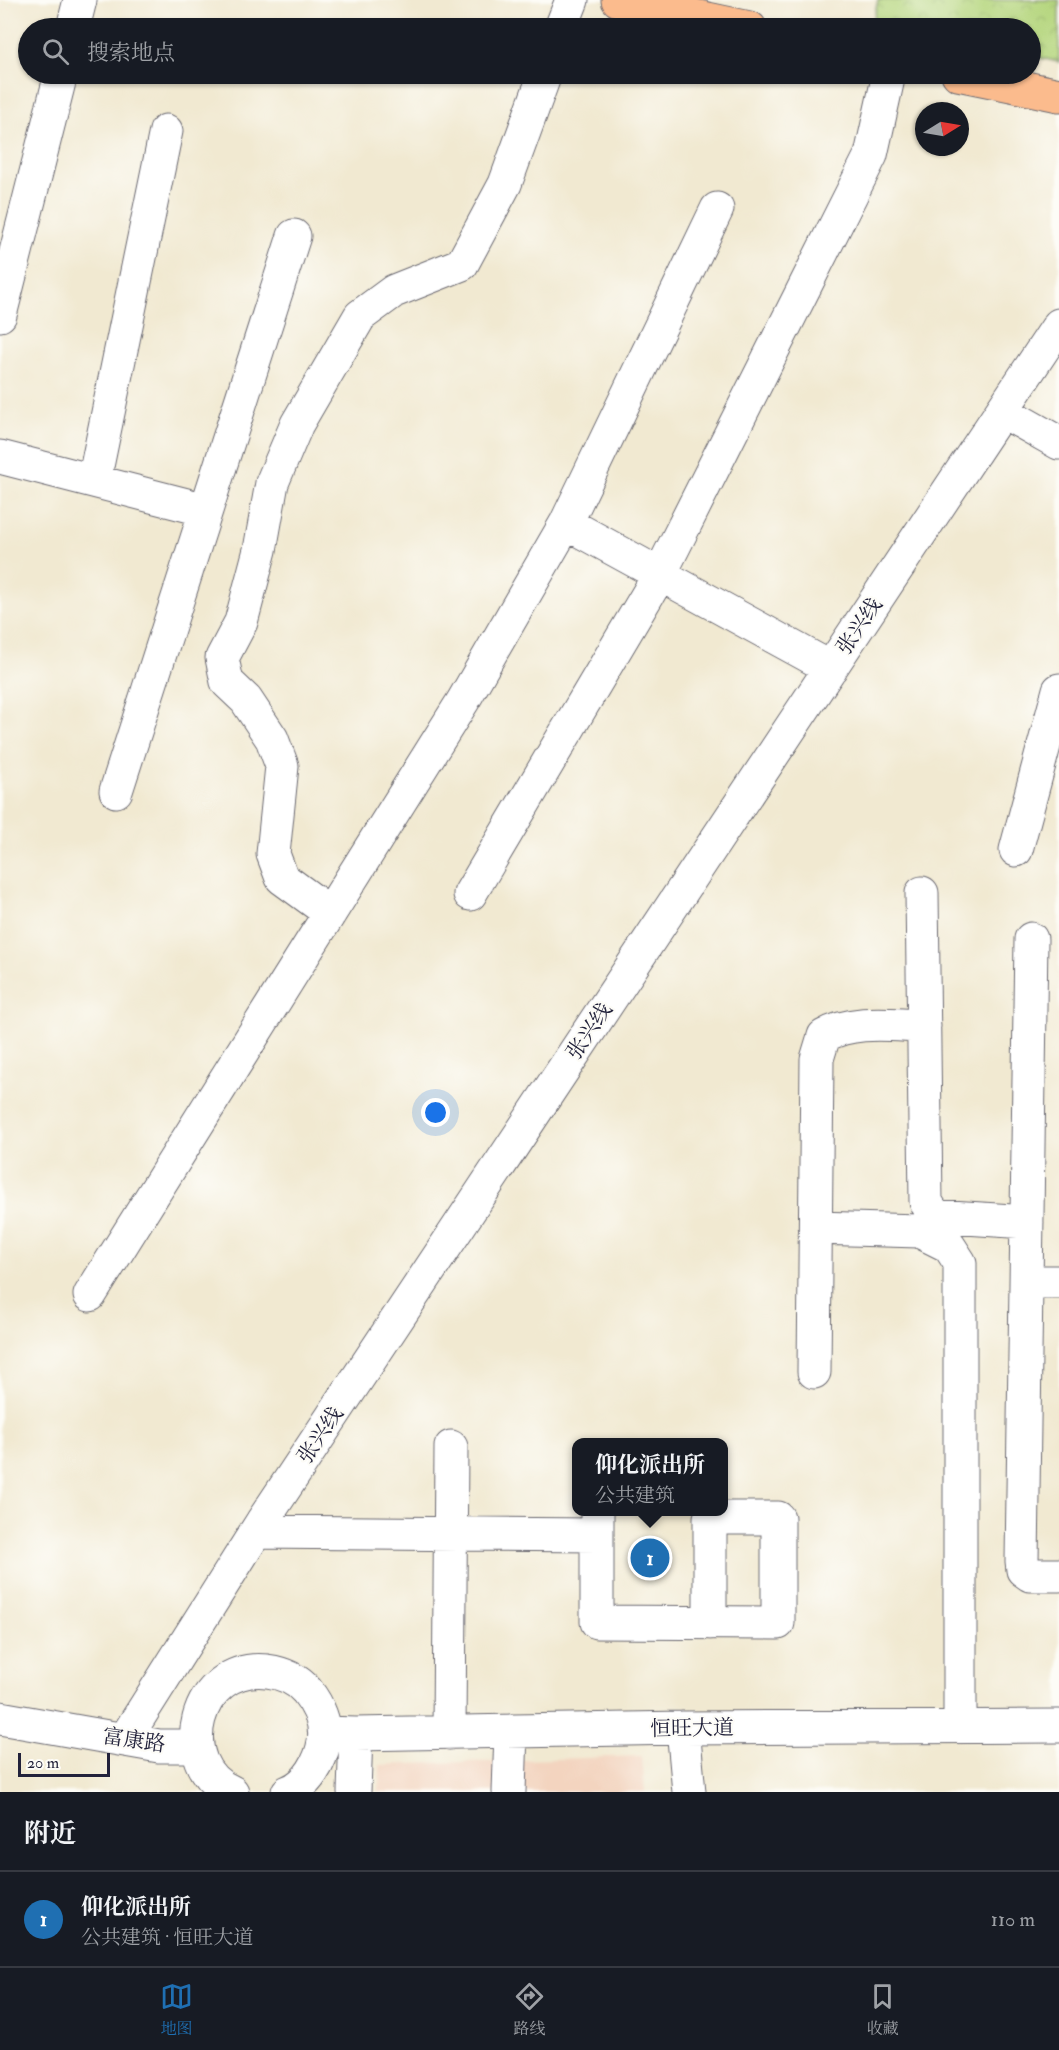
<!DOCTYPE html>
<html lang="zh">
<head>
<meta charset="utf-8">
<style>
	body { margin:0; font-family:"IM FELL Double Pica","Noto Serif SC",serif; background:#242831; color:#f1f3f6 }
	.compass { position:absolute; left:915px; top:102px; width:54px; height:54px; border-radius:50%; background:#171b24; box-shadow:0 2px 4px #0004; rotate:79deg }
	.scale { position:absolute; left:18px; bottom:15px; width:92px; box-sizing:border-box; padding-left:6px; border:3px solid #22223b; border-top:0; font-size:16px; line-height:21px; white-space:nowrap; color:#22223b; -webkit-text-stroke:4px #fdfcf7; paint-order:stroke }
	.you { position:absolute; left:436px; top:1113px; width:21px; height:21px; margin:-15px; border:4px solid #fff; border-radius:50%; background:#1a73e8; box-shadow:0 0 0 9px #1a73e833 }
	.badge { display:grid; place-items:center; width:39px; height:39px; border-radius:50%; background:#1f6fb2; color:#fff; font-size:20px; font-weight:700 }
	.pin { position:absolute; translate:-50% -50%; border:3px solid #fff; box-shadow:0 2px 6px #0006 }
	.popup { position:absolute; left:572px; top:1438px; width:156px; height:78px; box-sizing:border-box; display:grid; place-content:center; border-radius:12px; background:#171b24; filter:drop-shadow(0 2px 4px #0005); font-size:20px; white-space:nowrap; color:#9ea1a6 }
	.popup b { font-size:22px; color:#f1f3f6 }
	.popup::after { content:''; position:absolute; left:50%; top:100%; margin-left:-12px; border:12px solid transparent; border-top-color:#171b24 }
	.list { margin:0; padding:0; list-style:none }
	h2 { display:flex; justify-content:space-between; align-items:center; height:78px; margin:0; padding:0 24px; font-size:26px }
	h2 small { font-size:20px; font-weight:400; color:#9ea1a6 }
	.list li { display:grid; grid-template-columns:39px 1fr auto; gap:18px; align-items:center; box-sizing:border-box; height:96px; padding:0 24px; border-top:2px solid #363941 }
	.list b { display:block; font-size:22px; white-space:nowrap }
	.list p { margin:0; font-size:20px; white-space:nowrap; color:#9ea1a6 }
	.list em { font-size:20px; font-style:normal; color:#9ea1a6 }
	.icon { flex:none; width:33px; height:33px; fill:none; stroke:currentColor; stroke-width:2; stroke-linecap:round; stroke-linejoin:round }
	.map { position:relative; flex:none; width:1059px; height:1792px; overflow:hidden }
	.search { position:absolute; background:#171b24; box-shadow:0 2px 4px #0004; left:18px; right:18px; top:18px; height:66px; display:flex; align-items:center; gap:15px; box-sizing:border-box; padding:0 21px; border-radius:33px; color:#9ea1a6; font-size:22px }
	.sheet { height:174px; background:#171b24 }
	nav { display:flex; justify-content:space-around; align-items:center; box-sizing:border-box; height:84px; border-top:2px solid #363941; background:#171b24; font-size:16px; color:#9ea1a6 }
	nav a { display:grid; justify-items:center; gap:3px }
	nav .on { color:#1f6fb2 }
	.map>svg:first-child { display:block }
</style>
</head>
<body>
<div class="map">
<svg width="1059" height="1792" viewBox="0 0 1059 1792">
	<defs>
		<pattern id="park-crowns" width="20" height="18" patternUnits="userSpaceOnUse" patternTransform="scale(1.5)"><rect width="20" height="18" fill="#b5d67e"/><path d="M2 6a3 3 0 1 1 6 0M12 15a3 3 0 1 1 6 0" fill="none" stroke="#9bb76e"/></pattern>
	</defs>
	<rect width="100%" height="100%" fill="#fdfcf7"/>
	<filter id="ink" filterUnits="userSpaceOnUse"><feTurbulence type="fractalNoise" baseFrequency=".0167" numOctaves="2"/><feDisplacementMap in="SourceGraphic" scale="12" xChannelSelector="R" yChannelSelector="G"/><feConvolveMatrix kernelMatrix="1 2 1 2 8 2 1 2 1" color-interpolation-filters="sRGB"/></filter>
	<filter id="wash" filterUnits="userSpaceOnUse"><feTurbulence type="fractalNoise" baseFrequency=".008" numOctaves="4" result="noise"/><feDisplacementMap in="SourceGraphic" scale="24" xChannelSelector="R" yChannelSelector="G"/><feGaussianBlur stdDeviation="1.35" result="paint"/><feColorMatrix in="noise" values="0 0 0 0 0 0 0 0 0 0 0 0 0 0 0 0 0 1.4 0 .05"/><feComposite in="paint" operator="in"/></filter>
	<g filter="url(#wash)">
		<rect width="100%" height="100%" fill="#f1e9d1"/>
		<path fill="#f3d4bf" d="M642,1756L645,1792H379L380,1765Z"/>
		<path fill="url(#park-crowns)" stroke="#6c7c5c" stroke-width="1.5" d="M878,0H1059V62L1031,56L1030,28H903L873,22Z"/>
	</g>
	<g filter="url(#ink)">
		<g fill="none" stroke-linecap="round" stroke-linejoin="round">
			<defs>
				<path id="minor" d="M73,28L80,0
					M561,28L572,0
					M0,315L61,74
					M1002,411L1059,443
					M0,457L206,510
					M94,481L166,131
					M566,523L831,668
					M116,791L294,236
					M1016,850L1059,690
					M922,893L926,1202L935,1216L1027,1222
					M470,894L660,574L871,155L889,74
					M330,913L282,878L273,854L282,766L272,739L246,700L227,682L222,658L241,622L260,550L272,483L297,424L360,316L394,291L462,264L505,184L545,74
					M1031,939L1022,1561L1023,1570L1030,1575H1059
					M816,1228L919,1231L949,1246L960,1263V1726
					M1026,1282H1059
					M90,1295L463,701L566,523L717,209
					M814,1372L817,1059L824,1036C854,1019 890,1025 924,1026
					M597,1512V1622L778,1623V1518H710V1623
					M256,1532L597,1535
					M0,1718L159,1746H197
					M683,1728L689,1792
					M325,1733L356,1734L683,1728L1059,1726
					M449,1733L451,1447
					M125,1739L262,1522L1059,325
					M232,1792C170,1766 194,1663 267,1671C282,1673 297,1679 307,1691C318,1705 327,1724 324,1742C321,1761 308,1785 288,1792
					M354,1792L356,1734
					M509,1792L511,1731"/>
				<path id="major" d="M618,0L750,28
					M958,74L1059,95"/>
			</defs>
			<use href="#minor" stroke="#6a6870" stroke-width="35"/>
			<use href="#major" stroke="#6a6870" stroke-width="35"/>
			<use href="#minor" stroke="#fff" stroke-width="33"/>
			<use href="#major" stroke="#fbbb8d" stroke-width="33"/>
		</g>
	</g>
	<g text-anchor="middle" stroke-width="4.5" stroke-linejoin="round" paint-order="stroke">
		<g font-size="21" fill="#22223b" stroke="#fdfcf7">
			<text transform="translate(859 626) rotate(-56)" y="7">张兴线</text>
			<text transform="translate(589 1031) rotate(-56)" y="7">张兴线</text>
			<text transform="translate(320 1435) rotate(-56)" y="7">张兴线</text>
			<text transform="translate(692 1728) rotate(-1)" y="7">恒旺大道</text>
			<text transform="translate(134 1740) rotate(8)" y="7">富康路</text>
		</g>
	</g>
</svg>
<svg class="compass" viewBox="-18 -18 36 36"><path d="M0-13l5 13h-10z" fill="#e53935"/><path d="M0 13l5-13h-10z" fill="#9ea1a6"/></svg>
<div class="scale">20 m</div>
<div class="you"></div>
<div class="pin badge" style="left:650px;top:1558px">1</div>
<div class="popup"><b>仰化派出所</b>公共建筑</div>
<div class="search"><svg class="icon" aria-label="search" viewBox="0 0 24 24"><circle cx="10" cy="10" r="6"/><path d="M15 15l6 6"/></svg>搜索地点</div>
</div>
<section class="sheet">
<h2>附近<small></small></h2>
<ul class="list">
<li><span class="badge">1</span><div><b>仰化派出所</b><p>公共建筑 · 恒旺大道</p></div><em>110 m</em></li>
</ul>
</section>
<nav>
<a class="on"><svg class="icon" aria-label="map" viewBox="0 0 24 24"><path d="M3 6l6-2 6 2 6-2v14l-6 2-6-2-6 2zM9 4v14M15 6v14"/></svg>地图</a>
<a><svg class="icon" aria-label="directions" viewBox="0 0 24 24"><path d="M12 3l9 9-9 9-9-9zM9 14v-3h6M13 9l2 2-2 2"/></svg>路线</a>
<a><svg class="icon" aria-label="saved" viewBox="0 0 24 24"><path d="M7 4h10v16l-5-4-5 4z"/></svg>收藏</a>
</nav>
</body>
</html>
